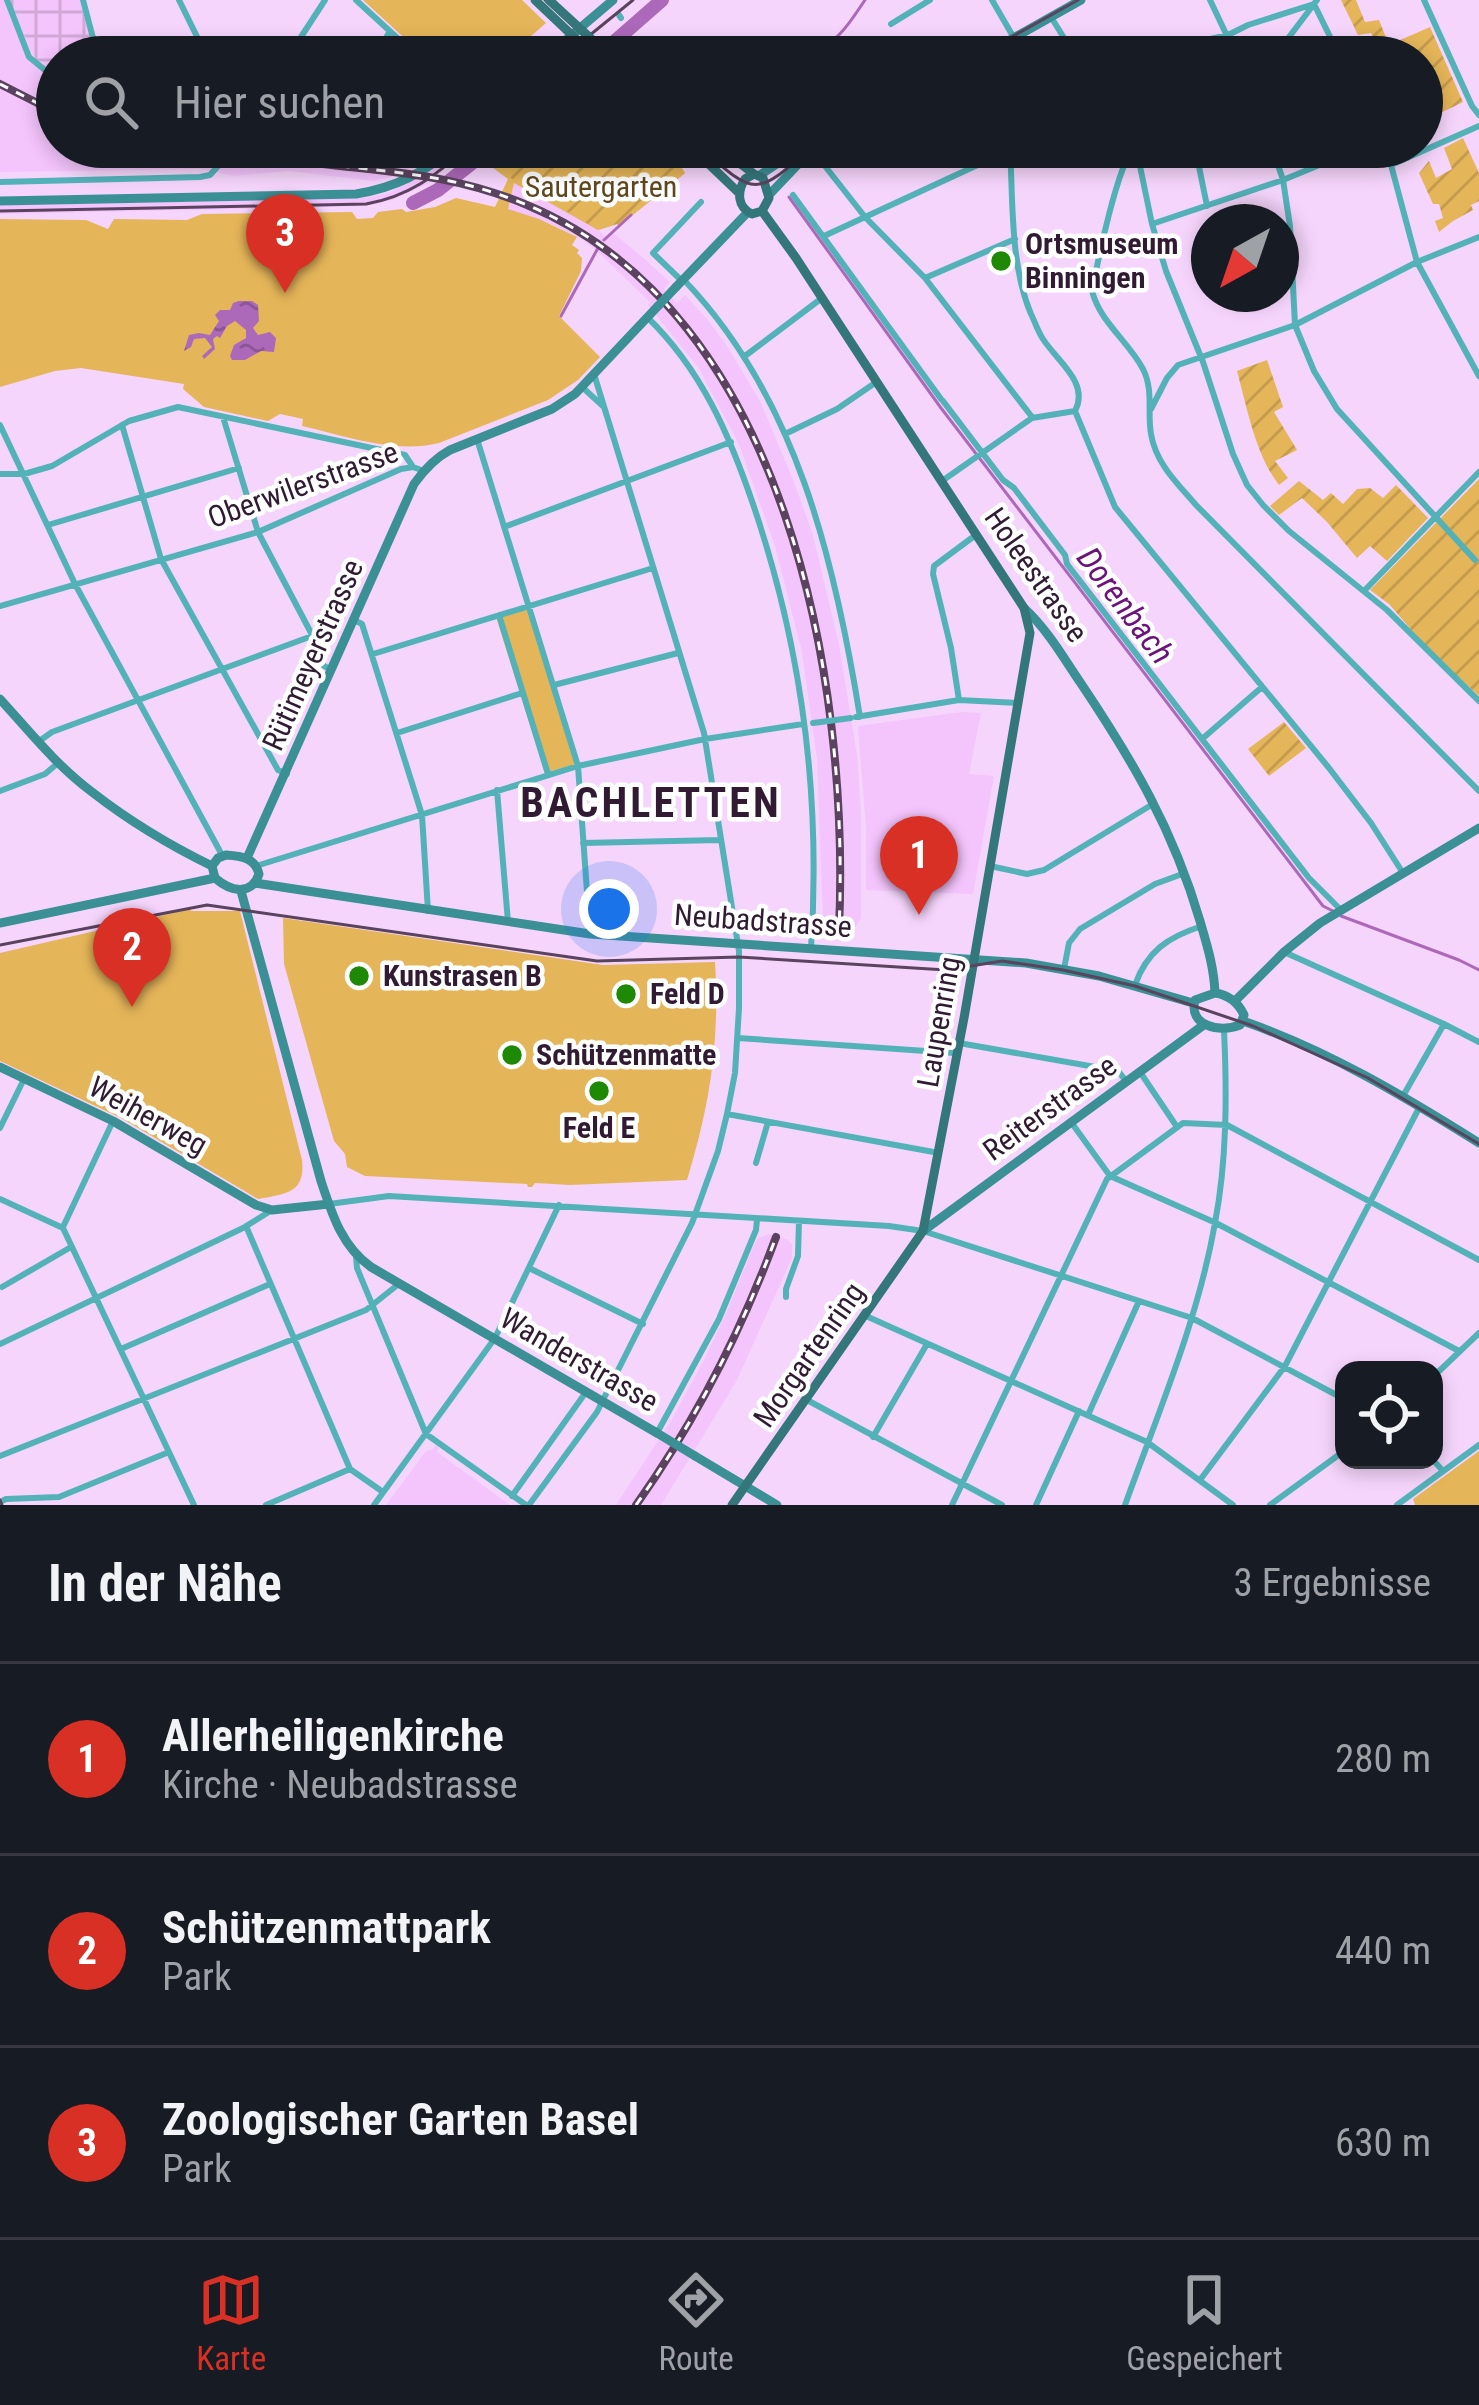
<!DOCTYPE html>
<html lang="de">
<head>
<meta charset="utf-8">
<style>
	body { margin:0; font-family:"Roboto Condensed",sans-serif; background:#242831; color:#f1f3f6 }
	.controls { position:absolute; right:36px; bottom:36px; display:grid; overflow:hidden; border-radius:24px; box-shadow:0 6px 18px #0003 }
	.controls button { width:108px; height:108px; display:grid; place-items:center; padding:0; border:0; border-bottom:3px solid #363941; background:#171b24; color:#f1f3f6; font:60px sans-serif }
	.compass { position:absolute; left:1191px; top:204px; width:108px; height:108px; border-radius:50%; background:#171b24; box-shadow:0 6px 18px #0003; rotate:220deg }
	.you { position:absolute; left:609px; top:909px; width:42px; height:42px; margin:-30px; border:9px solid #fff; border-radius:50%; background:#1a73e8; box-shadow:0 0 0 18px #1a73e833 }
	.badge { display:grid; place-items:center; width:78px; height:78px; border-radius:50%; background:#d93025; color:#fff; font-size:39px; font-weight:700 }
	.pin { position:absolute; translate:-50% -99px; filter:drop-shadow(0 3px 6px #0008) }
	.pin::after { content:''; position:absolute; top:63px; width:42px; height:36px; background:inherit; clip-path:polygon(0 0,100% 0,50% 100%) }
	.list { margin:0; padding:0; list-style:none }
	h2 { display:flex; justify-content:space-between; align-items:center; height:156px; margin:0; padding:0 48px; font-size:51px }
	h2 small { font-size:39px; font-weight:400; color:#9ea1a6 }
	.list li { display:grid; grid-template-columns:78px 1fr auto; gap:36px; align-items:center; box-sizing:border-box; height:192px; padding:0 48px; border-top:3px solid #363941 }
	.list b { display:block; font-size:45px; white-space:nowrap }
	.list p { margin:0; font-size:39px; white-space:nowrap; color:#9ea1a6 }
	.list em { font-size:39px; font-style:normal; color:#9ea1a6 }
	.icon { flex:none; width:66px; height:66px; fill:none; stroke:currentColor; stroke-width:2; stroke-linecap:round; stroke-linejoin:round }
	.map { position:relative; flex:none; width:1479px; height:1505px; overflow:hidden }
	.search { position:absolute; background:#171b24; box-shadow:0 6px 18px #0003; left:36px; right:36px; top:36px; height:132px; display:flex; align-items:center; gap:30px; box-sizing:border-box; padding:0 42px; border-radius:66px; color:#9ea1a6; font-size:45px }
	.sheet { height:732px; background:#171b24 }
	nav { display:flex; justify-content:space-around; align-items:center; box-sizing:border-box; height:168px; border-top:3px solid #363941; background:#171b24; font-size:33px; color:#9ea1a6 }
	nav a { display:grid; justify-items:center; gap:6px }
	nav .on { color:#d93025 }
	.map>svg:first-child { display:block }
</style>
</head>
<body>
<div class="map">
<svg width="1479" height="1505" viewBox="0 0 1479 1505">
	<defs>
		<pattern id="industrial-grid" width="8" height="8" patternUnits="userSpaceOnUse" patternTransform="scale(3)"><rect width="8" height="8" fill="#f4c4fc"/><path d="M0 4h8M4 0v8" fill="none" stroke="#d2a8d8"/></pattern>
		<pattern id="garden-furrows" width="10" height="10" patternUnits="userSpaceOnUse" patternTransform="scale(3)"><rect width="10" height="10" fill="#e5b559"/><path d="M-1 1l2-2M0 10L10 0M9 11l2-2" fill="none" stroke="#c59b4e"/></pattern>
		<pattern id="water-ripples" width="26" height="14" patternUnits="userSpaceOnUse" patternTransform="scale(3)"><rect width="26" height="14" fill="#ac68b9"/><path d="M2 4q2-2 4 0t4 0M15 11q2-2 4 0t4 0" fill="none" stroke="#8c5597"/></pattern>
	</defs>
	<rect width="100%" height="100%" fill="#f6d5fc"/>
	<path fill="#f4c4fc" d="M0,0H9L45,85L57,92V147H373L409,149L419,160L400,175L374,181L288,171L234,176L200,169L0,172Z
		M459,147H469L427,184L392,200L367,206L0,214V206L12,205L365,198L388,193L422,177Z
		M514,182L598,230L605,236L604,240L612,232L641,256L670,282L664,289L677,303L685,295L708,320L727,346L760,401L794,482L813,535L839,645L857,755L861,811V918L854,929H830L823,921L817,759L802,652L775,546L739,444L698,367L648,305L650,302L597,251L598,248L596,250L580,238L551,224L507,209Z
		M962,712L981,713L969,774L994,776L973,894L866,890V828L858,726Z
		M769,1234L788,1240L792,1245V1258L736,1382L661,1505H616L669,1424L702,1364L726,1314L755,1243L758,1238Z
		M436,1445L439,1448L437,1452L510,1505H386L426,1451L432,1450Z"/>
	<path fill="url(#industrial-grid)" d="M9,0H80L95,57H57V92L46,85Z"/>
	<path fill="#e5b559" d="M363,0H522L546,23L507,57H425Z
		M510,147H673L687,163L682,168L685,173L619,226L617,224L598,230L514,183L508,209L539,219L577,237L572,245L579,250L577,253L582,258L581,271L559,316L600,357L578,380L548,400L439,443C395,454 346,436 302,426L303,419L280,414L268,421L204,407L183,389L184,384L81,368L55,371L0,387V219L86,220L108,229L114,219L187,220L202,214L352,212L357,219L373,218L378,212L402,209L406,212L435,207L456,198L495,207L508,179L489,165Z
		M528,607L577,764L545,773L496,617Z
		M190,909L191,911H240L302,1160C306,1194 284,1194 258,1199L121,1118L0,1061V953Z
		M283,918L603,965L715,962C720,1041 710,1105 687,1180L570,1185L535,1183L532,1187H528L527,1184L365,1176L347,1167L345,1154L334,1141L284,964Z
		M1479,1451V1505H1415L1413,1499Z"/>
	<path fill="url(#garden-furrows)" d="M1341,0H1356L1365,22L1379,20L1389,45L1430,27L1463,102L1422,122V57H1374L1380,54L1371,33L1358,35Z
		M1463,138L1479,173V201L1471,205L1473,210L1453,221L1439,232L1435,221L1443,218L1439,204H1433L1419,173L1429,161L1436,178L1452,169L1444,148Z
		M510,147H663L678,164L668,175L671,177L681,168L685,173L619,226L617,224L598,230L489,165Z
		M1267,360L1283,407L1274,412L1297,450L1275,461L1288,478L1279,485C1256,456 1247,408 1237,371Z
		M1479,479V696L1428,649L1389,604L1370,590Z
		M1299,481L1323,500L1331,493L1343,504L1357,489L1370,488L1383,498L1396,485L1428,518L1387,561L1370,546L1357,558L1327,522L1302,498L1279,515L1270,506Z
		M1284,722L1306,748L1269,776L1248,749Z"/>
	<path fill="url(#water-ripples)" d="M239,301H252L258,305L259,321L253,328L258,335L270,332L276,338L274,352L261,351L245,360H232L230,356L234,345L246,338V330L235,321L227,326L220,338L217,336L213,339L215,349L204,359L202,356L212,347L205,338L194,339L191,347L184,351L189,335L199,333L210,335L219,321L215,315L220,310H230L233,303Z"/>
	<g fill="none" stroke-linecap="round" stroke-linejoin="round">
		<path stroke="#ac68b9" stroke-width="3" d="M612,44L625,54
			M726,57H751
			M781,57C830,52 839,39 865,0
			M789,197L941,408L1323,906L1333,911
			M604,240L631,215
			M561,316L598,248
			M1341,916L1459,960L1479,970"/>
		<path stroke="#ac68b9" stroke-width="14" d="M597,57L662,0
			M413,203L438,190L492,147"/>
		<path stroke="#53b2b8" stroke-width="6" d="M7,0L29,57L57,80
			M83,0L98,57
			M179,0L207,57
			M356,0L418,57
			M992,0L1014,38
			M1210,0L1237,57
			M1424,0L1472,106L1479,115
			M619,15L621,18
			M1051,17L1074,54L1080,57
			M891,24L930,0
			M140,57L198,40
			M288,57L325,0
			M375,57L390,31
			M1082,57L1157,51L1228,35L1248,25L1314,4L1317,0
			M1274,57L1314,4L1340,57
			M754,147L773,165
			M810,147L865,217L925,278L1032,417
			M1134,147C1117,167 1098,260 1092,291C1100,322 1128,341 1143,369C1154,391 1147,412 1151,434C1156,464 1178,484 1196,505L1479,791
			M1136,147L1152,224L1166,271L1203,362L1233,454L1247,485L1263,505L1289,531L1387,610L1479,701
			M1195,147L1207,206
			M1272,147L1283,180L1290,226L1295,325L1314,371L1337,409L1475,560
			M1383,147L1391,165L1417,262L1479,376
			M1391,165L1479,126
			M0,182L200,177L210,175L219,165
			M793,195L941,399
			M1152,224L1283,180L1363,147
			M824,236L1010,150
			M925,278L1015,239
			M683,279C796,396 835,561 860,717
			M682,281L653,253L701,202
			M647,317C702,370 730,436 754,507C802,649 821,798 811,948
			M745,356L822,298
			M582,387L604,407
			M943,401L1003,480L1014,488L1065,555L1067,564L1309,878L1341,910
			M1151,409L1167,378L1178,365L1295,325L1417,262L1479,237
			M1075,411L1115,507L1329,768L1371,823L1403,873
			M223,417L258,532L310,631L324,666L332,670
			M0,425L75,584L222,855
			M122,425L161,559L278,770L287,774
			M785,434L837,409L875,383
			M477,439L578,766L590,934
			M0,474H24L52,466L129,421L178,407L405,455L413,467
			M942,481L1032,418L1075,411C1090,383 1057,361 1043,339C1038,332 1035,322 1031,314C1010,265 1013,200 1010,147
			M48,525L239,468
			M504,527L731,442
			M1364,591L1479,472
			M0,606L258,532L401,469L413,467L424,471
			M499,615L548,774
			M354,620L362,624L422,815L428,911
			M373,654L653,568
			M554,685L678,653
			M959,700L951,648L933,574L934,566L977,534
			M856,717L959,700L1019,703
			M397,733L522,693
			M1202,739L1262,687
			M38,742L52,732L312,636
			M497,790L508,922
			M0,791L45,774L58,763
			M583,843L719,840
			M256,866L578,766L705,739L803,724
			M990,866L1027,874L1044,870L1153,804
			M1284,952L1444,1024L1479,1042
			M1064,969L1069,943L1080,929L1155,884L1185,873
			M1135,985C1147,951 1168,937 1202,926
			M738,1038L955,1053
			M959,1043L1118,1071L1127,1082
			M1140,1072L1177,1127
			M1403,1096L1444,1024
			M727,1114L939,1153
			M1071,1122L1110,1176L1216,1223L1459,1351
			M0,1128L24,1079
			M756,1163L768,1122
			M0,1199L63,1228L194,1505
			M329,1204L389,1196L889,1226L923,1231L1192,1318L1344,1399
			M246,1226L350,1469L383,1492
			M63,1227L113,1121
			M356,1256L357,1268L426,1434L526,1505
			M529,1268L643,1324
			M2,1287L71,1247
			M786,1297V1289L798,1256L799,1221
			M866,1316L1147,1442L1233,1505
			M0,1344L243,1228L272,1210
			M121,1349L270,1284
			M1434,1376L1479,1333
			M807,1400L1002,1505
			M1088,1415L1139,1301
			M657,1433L719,1319L756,1230L757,1220
			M873,1437L927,1344
			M0,1456L366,1310L400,1283
			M1433,1460L1443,1471
			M1200,1480L1285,1366L1420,1106
			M512,1496L586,1392
			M0,1502L6,1499L59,1497L169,1452
			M266,1505L350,1469
			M374,1505L495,1338L559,1205
			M529,1505L597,1412L692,1223L718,1151L727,1114L735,1073L739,1008V951L704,733L594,374
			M952,1505L1107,1179L1183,1123L1227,1125L1479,1260
			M1036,1505L1079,1411
			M1125,1505C1158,1413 1198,1320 1215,1223C1227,1160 1227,1094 1224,1030
			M1270,1505L1344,1451
			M1397,1505L1479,1445"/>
		<path stroke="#3b9096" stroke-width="9" d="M546,57L613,0
			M970,57L1001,45L1081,0
			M760,175L796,151L808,147
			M769,195L803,159L809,147
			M0,201L356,194C393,188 425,174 452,147
			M676,287L747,213
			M1024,608C1047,629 1063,657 1080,682C1133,761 1173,829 1200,921C1207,945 1214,967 1215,993
			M0,699C29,731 57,766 92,792C128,820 171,846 212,866
			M226,855C242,856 255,858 259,874C251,897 230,891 215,878L212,866L218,858Z
			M247,858L414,484C424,470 435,458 450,450L552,409L575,394L658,306
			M255,883L590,934L1026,963L1099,976L1193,1003
			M241,891L321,1181C332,1214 342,1247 371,1267L657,1433
			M0,923L215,878
			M1215,993C1229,995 1238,1002 1244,1015L1240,1025C1220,1033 1188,1026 1195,1000Z
			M1235,1001L1284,952L1320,923L1479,828
			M1243,1021C1327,1050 1404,1096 1479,1143
			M0,1067L113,1121L256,1205L272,1210L329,1204
			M923,1231L1205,1024
			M695,1456L777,1505"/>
		<path stroke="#34777b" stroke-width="9" d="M691,147L739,193
			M718,147L754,174
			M754,174L763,178L769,198L762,211L752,214C737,207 737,192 745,179Z
			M732,1505L923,1231L964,1018L1030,633L1024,608L796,258L762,211"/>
		<path stroke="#5a435e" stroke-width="3" d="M545,0L606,57
			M563,57L633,0
			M965,57L999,44L1078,0
			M700,147C756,197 755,197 812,147
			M0,211L366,204C407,197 437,176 466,147
			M0,945L207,905L597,961L739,957L946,970L1002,961L1063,970L1135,986L1253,1026L1368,1078L1479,1144
			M0,1500L2,1505"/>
		<defs>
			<path id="rail" d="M0,84L57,113
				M216,147C251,153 287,160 323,164C399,173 455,175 527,205C787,313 850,680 839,930
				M636,1505C695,1422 741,1332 776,1237"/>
		</defs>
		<use href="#rail" stroke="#5a435e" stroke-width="8"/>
		<use href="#rail" stroke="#fff" stroke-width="3" stroke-dasharray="9" stroke-linecap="butt"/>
		<path stroke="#53b2b8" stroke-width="6" d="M219,165L230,147
			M813,723L851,718"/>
		<path stroke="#3b9096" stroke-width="9" d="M658,306L676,287
			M657,1433L695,1456"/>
		<path stroke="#34777b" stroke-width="9" d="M535,0L595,57
			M549,0L611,57"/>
	</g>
	<g fill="#1d8905" stroke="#fff" stroke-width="4.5">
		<circle cx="1001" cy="261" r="12"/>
		<circle cx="359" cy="976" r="12"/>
		<circle cx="626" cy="994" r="12"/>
		<circle cx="512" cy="1055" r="12"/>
		<circle cx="599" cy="1091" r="12"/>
	</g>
	<g text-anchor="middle" stroke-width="9" stroke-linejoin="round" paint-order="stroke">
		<g font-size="30" fill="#5f481c" stroke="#fff">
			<text x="601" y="197">Sautergarten</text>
		</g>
		<g font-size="30" font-weight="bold" fill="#301b33" stroke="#fff" text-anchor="start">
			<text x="1025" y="254">Ortsmuseum<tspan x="1025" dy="34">Binningen</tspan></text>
			<text x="383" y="986">Kunstrasen B</text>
			<text x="650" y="1004">Feld D</text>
			<text x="536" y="1065">Schützenmatte</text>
			<text x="599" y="1138" text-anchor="middle">Feld E</text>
		</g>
		<g font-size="30" fill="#301b33" stroke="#fff">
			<text transform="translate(303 485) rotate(-20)" y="10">Oberwilerstrasse</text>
			<text transform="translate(1036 575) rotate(55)" y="10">Holeestrasse</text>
			<text transform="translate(313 655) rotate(-66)" y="10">Rütimeyerstrasse</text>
			<text transform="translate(763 921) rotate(4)" y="10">Neubadstrasse</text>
			<text transform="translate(939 1022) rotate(-80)" y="10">Laupenring</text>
			<text transform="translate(1050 1108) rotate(-36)" y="10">Reiterstrasse</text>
			<text transform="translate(148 1116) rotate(29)" y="10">Weiherweg</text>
			<text transform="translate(809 1355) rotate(-55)" y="10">Morgartenring</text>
			<text transform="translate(579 1360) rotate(30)" y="10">Wanderstrasse</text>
		</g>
		<g font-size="33" font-style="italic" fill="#6b137a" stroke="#fff">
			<text transform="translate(1126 605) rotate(53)" y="12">Dorenbach</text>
		</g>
		<g font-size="42" font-weight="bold" letter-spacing="3" fill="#301b33" stroke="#fff">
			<text x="651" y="817">BACHLETTEN</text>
		</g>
	</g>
</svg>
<div class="controls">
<button><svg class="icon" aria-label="locate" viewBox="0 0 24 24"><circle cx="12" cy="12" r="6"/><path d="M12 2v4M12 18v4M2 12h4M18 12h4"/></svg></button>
</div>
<svg class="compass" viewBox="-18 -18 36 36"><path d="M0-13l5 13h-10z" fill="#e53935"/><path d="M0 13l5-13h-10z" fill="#9ea1a6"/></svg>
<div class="you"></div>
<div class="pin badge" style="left:919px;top:915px">1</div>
<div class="pin badge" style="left:132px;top:1007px">2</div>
<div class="pin badge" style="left:285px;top:293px">3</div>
<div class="search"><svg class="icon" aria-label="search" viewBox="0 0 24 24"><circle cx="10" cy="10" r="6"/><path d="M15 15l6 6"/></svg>Hier suchen</div>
</div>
<section class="sheet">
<h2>In der Nähe<small>3 Ergebnisse</small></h2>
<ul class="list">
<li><span class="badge">1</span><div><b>Allerheiligenkirche</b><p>Kirche · Neubadstrasse</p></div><em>280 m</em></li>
<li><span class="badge">2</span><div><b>Schützenmattpark</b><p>Park</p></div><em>440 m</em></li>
<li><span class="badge">3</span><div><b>Zoologischer Garten Basel</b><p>Park</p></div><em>630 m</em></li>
</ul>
</section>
<nav>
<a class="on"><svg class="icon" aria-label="map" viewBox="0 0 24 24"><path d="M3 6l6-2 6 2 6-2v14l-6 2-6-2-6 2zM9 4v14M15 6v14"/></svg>Karte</a>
<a><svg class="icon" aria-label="directions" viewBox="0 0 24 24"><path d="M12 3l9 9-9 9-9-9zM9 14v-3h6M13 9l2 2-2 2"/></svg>Route</a>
<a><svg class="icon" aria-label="saved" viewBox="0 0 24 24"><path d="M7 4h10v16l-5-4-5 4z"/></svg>Gespeichert</a>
</nav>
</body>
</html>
